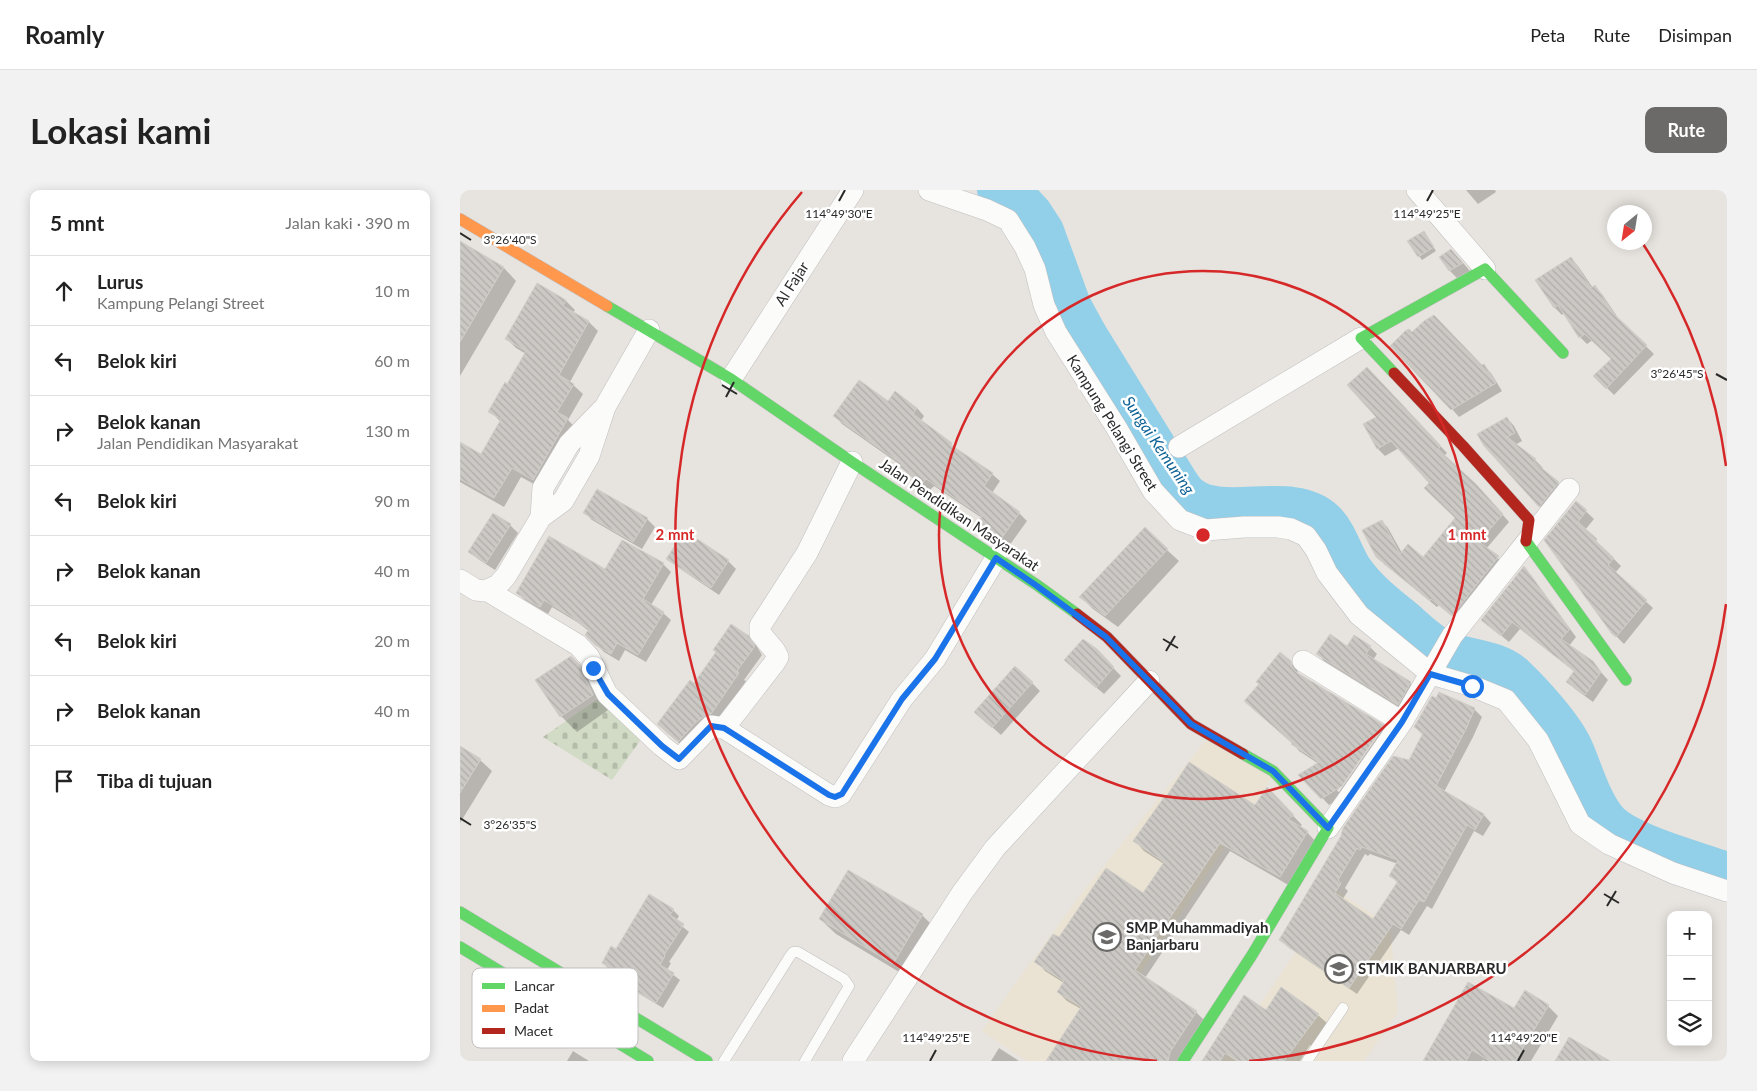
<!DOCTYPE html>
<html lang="id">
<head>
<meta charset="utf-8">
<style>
	body { margin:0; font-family:Lato,sans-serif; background:#f2f2f2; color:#222 }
	.controls { position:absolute; right:15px; bottom:15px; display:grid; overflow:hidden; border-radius:10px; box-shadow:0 2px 12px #0003 }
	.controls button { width:45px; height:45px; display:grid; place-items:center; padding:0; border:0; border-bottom:1px solid #e0e0e0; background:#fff; color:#222; font:25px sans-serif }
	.compass { position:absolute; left:1147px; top:15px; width:45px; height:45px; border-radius:50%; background:#fff; box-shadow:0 2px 12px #0003; rotate:210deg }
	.stop { position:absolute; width:15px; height:15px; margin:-11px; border:4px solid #1a73e8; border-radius:50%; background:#fff }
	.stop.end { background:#1a73e8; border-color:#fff; box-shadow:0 1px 5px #0008 }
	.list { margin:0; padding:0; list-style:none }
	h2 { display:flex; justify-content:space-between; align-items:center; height:65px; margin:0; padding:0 20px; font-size:21px }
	h2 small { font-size:16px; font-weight:400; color:#767676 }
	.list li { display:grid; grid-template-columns:32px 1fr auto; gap:15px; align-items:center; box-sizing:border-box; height:70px; padding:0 20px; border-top:1px solid #e0e0e0 }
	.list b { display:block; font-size:19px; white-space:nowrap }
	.list p { margin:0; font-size:16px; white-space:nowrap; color:#767676 }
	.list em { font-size:16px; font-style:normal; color:#767676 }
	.icon { flex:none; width:28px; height:28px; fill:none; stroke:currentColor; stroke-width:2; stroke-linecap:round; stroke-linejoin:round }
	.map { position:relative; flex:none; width:1267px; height:871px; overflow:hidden; border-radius:10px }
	header { display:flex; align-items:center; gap:30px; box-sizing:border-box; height:70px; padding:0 25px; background:#fff; border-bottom:1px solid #e0e0e0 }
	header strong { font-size:24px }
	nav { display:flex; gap:28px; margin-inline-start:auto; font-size:18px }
	.intro { display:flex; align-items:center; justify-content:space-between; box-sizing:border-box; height:120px; padding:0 30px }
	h1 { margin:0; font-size:35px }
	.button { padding:12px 22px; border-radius:10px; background:#6c6a68; color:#fff; font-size:18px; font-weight:700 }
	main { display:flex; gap:30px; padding:0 30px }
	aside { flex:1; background:#fff; border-radius:10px; box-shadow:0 2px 12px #0003 }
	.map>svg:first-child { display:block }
</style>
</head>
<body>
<header>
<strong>Roamly</strong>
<nav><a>Peta</a><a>Rute</a><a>Disimpan</a></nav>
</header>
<div class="intro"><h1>Lokasi kami</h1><a class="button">Rute</a></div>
<main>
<aside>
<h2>5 mnt<small>Jalan kaki · 390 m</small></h2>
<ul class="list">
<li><svg class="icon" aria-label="ahead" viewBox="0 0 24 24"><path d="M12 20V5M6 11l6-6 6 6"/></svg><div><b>Lurus</b><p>Kampung Pelangi Street</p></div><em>10 m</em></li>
<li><svg class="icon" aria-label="left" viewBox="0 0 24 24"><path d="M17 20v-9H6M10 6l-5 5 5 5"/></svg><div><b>Belok kiri</b></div><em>60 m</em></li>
<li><svg class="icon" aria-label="right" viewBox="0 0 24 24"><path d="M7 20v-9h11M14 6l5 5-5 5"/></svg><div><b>Belok kanan</b><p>Jalan Pendidikan Masyarakat</p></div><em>130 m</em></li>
<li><svg class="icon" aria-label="left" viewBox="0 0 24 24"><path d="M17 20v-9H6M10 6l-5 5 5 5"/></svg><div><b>Belok kiri</b></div><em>90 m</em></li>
<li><svg class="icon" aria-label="right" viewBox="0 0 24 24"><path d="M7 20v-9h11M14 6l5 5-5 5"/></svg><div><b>Belok kanan</b></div><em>40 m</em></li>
<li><svg class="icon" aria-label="left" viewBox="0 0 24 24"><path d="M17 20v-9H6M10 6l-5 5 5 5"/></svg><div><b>Belok kiri</b></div><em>20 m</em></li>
<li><svg class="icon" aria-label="right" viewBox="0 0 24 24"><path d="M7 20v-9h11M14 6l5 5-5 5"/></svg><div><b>Belok kanan</b></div><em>40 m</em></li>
<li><svg class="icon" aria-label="arrive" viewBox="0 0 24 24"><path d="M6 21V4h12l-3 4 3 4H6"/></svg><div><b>Tiba di tujuan</b></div></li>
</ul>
</aside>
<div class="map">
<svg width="1267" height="871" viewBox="0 0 1267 871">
	<defs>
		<pattern id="cemetery-stones" width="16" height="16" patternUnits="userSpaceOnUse" patternTransform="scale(1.25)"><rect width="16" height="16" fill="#d2dbc6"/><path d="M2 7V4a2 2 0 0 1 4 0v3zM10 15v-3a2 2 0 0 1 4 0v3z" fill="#b4bcaa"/></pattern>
		<pattern id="building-back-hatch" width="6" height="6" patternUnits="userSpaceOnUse" patternTransform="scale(1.25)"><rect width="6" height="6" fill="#ccc9c5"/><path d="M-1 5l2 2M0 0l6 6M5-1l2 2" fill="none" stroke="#afada9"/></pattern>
	</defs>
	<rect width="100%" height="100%" fill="#e7e3de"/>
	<path fill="#eae3d3" d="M747,549L812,587L622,871H567L522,841L557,791L622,703Z
		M877,701L930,736L938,822L904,871H762Z"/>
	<path fill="url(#cemetery-stones)" d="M142,506L182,548L152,590L83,547Z"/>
	<path fill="#0003" fill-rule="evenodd" d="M1006,0H1035L1036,2L1018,14Z
		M964,42L976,61L962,70L959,66Z
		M0,52L44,78L56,91L0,186Z
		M999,68L1010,81L997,88L990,81Z
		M1111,68L1118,76L1133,98L1135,97L1142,104L1160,131L1194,164L1154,205L1135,186L1152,169L1133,150L1127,154L1120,147L1104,123L1102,125L1094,117Z
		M78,95L106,111L115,120L113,123L129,132L138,141L110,192L123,204L108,230L117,239L83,299L61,287L44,317L0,292V253L22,265L41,232L30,221L48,196L66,164L56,158L47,149Z
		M952,144L1022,177L1024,176L1031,183L1042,201L999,227L992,219Z
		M907,178L987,263L984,266L1023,302L1049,332L1026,359L1045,374L1000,432L979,415L977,417L924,374L922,331L928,338L942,363L963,369L997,328L970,293L939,258L925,266L918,259L904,235L918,227Z
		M428,213L457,218L464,226L460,232L498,261L532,284L540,291L532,303L559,323L567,331L549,356L527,340L519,332L522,328L474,296L470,300L449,285L441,277L442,276L382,234L375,226Z
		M1047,228L1054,236L1062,251L1055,255L1075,270L1083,278L1081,279L1106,300L1087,324L1025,255Z
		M1116,312L1134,329L1125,340L1161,376L1155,383L1193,418L1164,454L1153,443L1086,350Z
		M125,323L187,329L195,337L182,359L132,330Z
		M50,335L58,343L35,380L18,369L10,362Z
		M225,343L268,371L276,379L259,405L216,376L208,369Z
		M707,360L719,371L658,437L633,419L621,407Z
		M203,374L211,382L191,415L203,423L211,430L186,472L165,460L159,471L144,462L127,445L129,441L117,432L92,417L88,424L65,410L57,403L145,380Z
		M1064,378L1071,385L1116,447L1109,456L1132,472L1148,490L1133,512L1115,499L1108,492L1115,482L1060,439L1049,452L1022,430Z
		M288,447L296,455L302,465L284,490L286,491L259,531L226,559L206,542L234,495Z
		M887,457H910L917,464L913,470L950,493L957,500L945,521L864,471L858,464Z
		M636,460L661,486L644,504L613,478Z
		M111,467L134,491L148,520L117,542L101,526L77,490Z
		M830,472L837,479L838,484L922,536L877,601L879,602L924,537L930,543L888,603L869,615L840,585L859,574L839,561L833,554Z
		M572,493L580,501L541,545L523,529Z
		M1014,519L1022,527L1013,547L984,602L1024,625L1031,633L1023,646L1014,641L972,719L967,716L949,745L941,740L897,804L828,757L821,750L949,572L963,545L955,537ZM905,664L908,666L910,664L938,674L931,686L938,693L913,731L882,710L888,701L885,698Z
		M0,558L20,570L32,581L0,633Z
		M807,599L842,635L839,637L847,642L856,652L830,696L770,661L685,788L736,822L745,831L720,871H588L621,819L607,811L598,802L604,793L585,781L576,771L599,749L684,704L704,674L684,661L675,651L796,616Z
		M213,720L219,726L216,731L229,742L209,772L211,773L207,780L220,790L203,818L168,797L162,791L164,787L149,779L143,773L156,760Z
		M462,725L477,740L449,788L376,744L360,729Z
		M1088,816L1098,826L1071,871H1025L1023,870L1022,871H972L1055,820Z
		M806,821L858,825L868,834L852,857L850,855L840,871H743Z
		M539,858L559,871H531Z
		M113,861L129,871H107Z"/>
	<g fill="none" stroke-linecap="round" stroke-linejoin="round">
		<path stroke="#92cfe8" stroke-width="40" d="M537,0L550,5L563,13L573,24L584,41L611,115L628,146L717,290C721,296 725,303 731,307C764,332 832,299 865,331C878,344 883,365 893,380C907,400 926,415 945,430C954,438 963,447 974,454C997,471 1032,466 1054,485C1072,502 1103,536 1113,558C1123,580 1131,611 1147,630C1166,653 1237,671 1267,682"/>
	</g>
	<path fill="url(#building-back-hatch)" stroke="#d2cfca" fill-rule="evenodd" d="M964,41L974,57L958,67L947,51Z
		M0,51L44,77L0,152Z
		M991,59L1003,73L989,81L979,67Z
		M1111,67L1131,98L1135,95L1154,124L1187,155L1146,199L1133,186L1151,169L1125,144L1119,148L1098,115L1094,118L1075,90Z
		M77,93L106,110L103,116L129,131L99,185L114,194L97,222L108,228L73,290L52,278L34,308L0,289V252L21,264L41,229L28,222L45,192L47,194L66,161L45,149Z
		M974,125L1022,175L1024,174L1036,193L991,220L930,156L945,141L949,139L952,142L964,131Z
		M907,177L981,256L978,259L1016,294L1043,324L1019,352L1039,366L992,426L971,409L970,411L916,367L902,340L922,330L940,364L948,354L963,367L995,328L964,298L969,293L931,251L917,259L903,234L916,227L887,195Z
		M399,190L428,211L435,201L457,218L453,224L492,253L491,255L533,283L524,296L560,322L541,349L518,332L522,326L466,289L462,294L440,277L442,274L373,226Z
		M1047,227L1055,243L1047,247L1076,269L1074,272L1099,292L1079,317L1024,256L1017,244Z
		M137,299L188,328L173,352L123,323Z
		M1116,311L1127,320L1118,332L1137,349L1136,351L1154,368L1148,375L1187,410L1156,447L1152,444L1084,350Z
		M33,323L51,334L26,373L8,362Z
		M685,337L708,359L645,426L619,407Z
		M225,341L269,370L251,398L206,369Z
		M89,346L145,379L162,350L204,373L183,409L204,422L178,465L157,453L151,464L135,455L125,445L129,439L114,430L115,429L84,410L80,417L56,403Z
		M1064,376L1110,439L1101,449L1133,471L1141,482L1125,505L1106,492L1114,481L1052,432L1041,446L1021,430Z
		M271,434L289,446L295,456L277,481L279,483L251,524H247L235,533L218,552L197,534L230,490L234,493L256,462L253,460Z
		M870,444L887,456L894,445L911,456L906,464L951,492L938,515L856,464Z
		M623,449L637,459L654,477L636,498L604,470Z
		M820,462L831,471L832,477L836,482L924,535L882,596L861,609L838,585L859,572L831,554L832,553L784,511L799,494L796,492Z
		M111,466L119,474L133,505L100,527L75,490Z
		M555,476L573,492L532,538L514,522Z
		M979,502L1015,518L1006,539L976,596L1024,624L1015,640L1007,635L964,712L959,710L941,739L933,734L889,798L819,750L881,646L883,638L933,566L949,570L963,543L954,537L972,506L976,508ZM902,657L938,670L929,686L938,691L913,729L875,703L881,693L878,690L897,658L900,660Z
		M0,556L21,569L0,603Z
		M729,572L795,615L807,597L834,625L828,629L848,641L820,687L760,653L675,780L737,821L710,862L708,871H586L621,817L597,802L604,791L574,772L593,744L599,747L646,678L683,703L704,672L673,651L705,606L706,607Z
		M388,680L463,724L433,774L359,729Z
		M189,704L214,719L210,725L224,734L204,765L205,766L200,775L214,783L196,813L160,791L164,785L142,773L151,756L156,759Z
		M1008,792L1054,818L1065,800L1089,815L1055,871H1030L1012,860L1006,871H963Z
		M821,797L859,824L824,871H777L765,863L760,871H742L784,805L806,820Z
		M1109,847L1150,871H1095Z"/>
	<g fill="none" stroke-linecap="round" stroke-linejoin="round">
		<defs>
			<path id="lane" d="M264,871L330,766L333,762H338L384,789L389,796L345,871
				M847,871L883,818"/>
			<path id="street" d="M469,0L527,20L548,30L565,57L575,79L584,115L596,142L656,237L693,301L720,330L746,340L784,337H818L831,339L846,346L856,360L867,383L899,425L971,484L1012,496L1046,510L1078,550L1120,634L1149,654L1213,683L1267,701
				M957,0L1025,79
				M271,189L393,0
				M719,257L901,148
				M81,327L83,298L109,254L142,220
				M0,390L16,400L25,401L38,395L46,386L81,327L103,311L129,266L145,217L189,140
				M28,401L118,455L129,467L147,504L202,556L219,569L251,536L264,538L315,472L318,467L315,461L300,443V436L347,363L392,272
				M843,471L942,532
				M264,538L369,605L375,607L381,604L442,509L475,469L536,368
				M868,638L942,532L992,446L1109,299
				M393,871L502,703L535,658L689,491"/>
			<path id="fast" d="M147,116L271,189L392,272L577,395L617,424
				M934,183L901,148L1025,79L1103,163
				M1066,351L1166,490
				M0,722L247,871
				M0,757L188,871
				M723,871L792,765L868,638L813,581L783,564"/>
			<path id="slow" d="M0,29L147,116"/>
			<path id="jam" d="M934,183L1003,256L1069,330L1066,351
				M617,424L647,447L731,534L783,564"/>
		</defs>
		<use href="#lane" stroke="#c1bfc0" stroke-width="11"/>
		<use href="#street" stroke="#c1bfc0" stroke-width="22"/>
		<use href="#fast" stroke="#c1bfc0" stroke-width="12"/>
		<use href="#slow" stroke="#c1bfc0" stroke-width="12"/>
		<use href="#jam" stroke="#c1bfc0" stroke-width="12"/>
		<use href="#lane" stroke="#fbfbfa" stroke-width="10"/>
		<use href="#street" stroke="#fbfbfa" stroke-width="21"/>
		<use href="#fast" stroke="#63d668" stroke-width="11"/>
		<use href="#slow" stroke="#ff974d" stroke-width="11"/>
		<use href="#jam" stroke="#b3261e" stroke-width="11"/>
	</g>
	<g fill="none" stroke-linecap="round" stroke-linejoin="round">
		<path stroke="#1a73e8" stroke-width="6" d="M133,478L148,504L202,556L219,569L251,536L264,538L369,605L375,607L382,604L442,509L475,469L536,368L577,396L646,447L731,534L813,581L868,638L942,532L970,484L1012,496"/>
	</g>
	<path fill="none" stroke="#292929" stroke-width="2" d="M379,11L385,0M967,11L973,0M0,43L11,50M1256,184L1267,190M262,195L277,204M266,207L274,192M703,449L718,458M706,461L715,446M0,628L11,635M1144,704L1159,713M1147,716L1156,701M470,871L476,860M1058,871L1064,860"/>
	<g fill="none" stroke="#d62828" stroke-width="2.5">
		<circle cx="743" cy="345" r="264"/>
		<path d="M1266 414A528 528 0 0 1 789 871M697 871A528 528 0 0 1 342 2M1183 54A528 528 0 0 1 1266 276"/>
	</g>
	<defs>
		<symbol id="school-ring" viewBox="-11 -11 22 22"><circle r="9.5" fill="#fff" stroke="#6c6a68" stroke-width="1.5"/><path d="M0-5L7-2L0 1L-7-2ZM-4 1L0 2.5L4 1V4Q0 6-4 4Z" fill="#6c6a68"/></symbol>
		<symbol id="university-ring" viewBox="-11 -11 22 22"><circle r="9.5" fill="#fff" stroke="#6c6a68" stroke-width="1.5"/><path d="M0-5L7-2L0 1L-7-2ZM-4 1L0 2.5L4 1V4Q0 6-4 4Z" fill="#6c6a68"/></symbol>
	</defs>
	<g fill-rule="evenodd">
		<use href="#school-ring" x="631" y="731" width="32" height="32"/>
		<use href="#university-ring" x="863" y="763" width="32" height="32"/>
	</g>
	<g text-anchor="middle" stroke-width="5" stroke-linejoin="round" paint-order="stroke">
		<g font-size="15" fill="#292929" stroke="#fff">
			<text transform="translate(332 94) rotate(-57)" y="5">Al Fajar</text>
			<text transform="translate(652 233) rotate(58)" y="5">Kampung Pelangi Street</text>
			<text transform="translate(499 325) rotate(34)" y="5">Jalan Pendidikan Masyarakat</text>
		</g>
		<g font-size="15" font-weight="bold" fill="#292929" stroke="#fff" text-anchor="start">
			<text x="666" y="743">SMP Muhammadiyah<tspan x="666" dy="17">Banjarbaru</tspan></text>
			<text x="898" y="784">STMIK BANJARBARU</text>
		</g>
		<g font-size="16" font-style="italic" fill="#0f6296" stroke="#fff">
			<text transform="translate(699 255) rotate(56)" y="6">Sungai Kemuning</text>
		</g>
	</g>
	<rect x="12" y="778" width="166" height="80" rx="8" fill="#fff" stroke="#bfbfbf" stroke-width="1"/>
	<rect x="22" y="793" width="23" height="6" fill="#63d668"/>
	<rect x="22" y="815" width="23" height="7" fill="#ff974d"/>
	<rect x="22" y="838" width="23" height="6" fill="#b3261e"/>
	<g font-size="14" fill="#292929">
		<text x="54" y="801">Lancar</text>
		<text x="54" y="823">Padat</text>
		<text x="54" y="846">Macet</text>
	</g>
	<g font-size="12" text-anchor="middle" fill="#292929" stroke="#fff" stroke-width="5" stroke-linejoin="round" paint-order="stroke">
		<text x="379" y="28">114°49'30"E</text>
		<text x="967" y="28">114°49'25"E</text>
		<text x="50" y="54">3°26'40"S</text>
		<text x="1217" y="188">3°26'45"S</text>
		<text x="50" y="639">3°26'35"S</text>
		<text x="476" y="852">114°49'25"E</text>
		<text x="1064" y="852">114°49'20"E</text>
	</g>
	<circle cx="743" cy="345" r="8" fill="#d62828" stroke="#fff" stroke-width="2.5"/>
	<g font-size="15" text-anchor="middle" font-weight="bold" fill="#d62828" stroke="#fff" stroke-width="5" stroke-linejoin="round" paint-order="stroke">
		<text x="1007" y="350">1 mnt</text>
		<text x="215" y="350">2 mnt</text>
	</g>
</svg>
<div class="controls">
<button>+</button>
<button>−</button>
<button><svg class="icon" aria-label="layers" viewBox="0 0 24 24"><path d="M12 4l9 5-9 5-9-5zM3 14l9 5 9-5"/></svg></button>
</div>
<svg class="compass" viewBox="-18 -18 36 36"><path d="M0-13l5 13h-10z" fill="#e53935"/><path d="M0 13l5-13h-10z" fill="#767676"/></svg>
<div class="stop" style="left:1012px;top:496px"></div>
<div class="stop end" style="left:133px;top:478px"></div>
</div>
</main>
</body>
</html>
